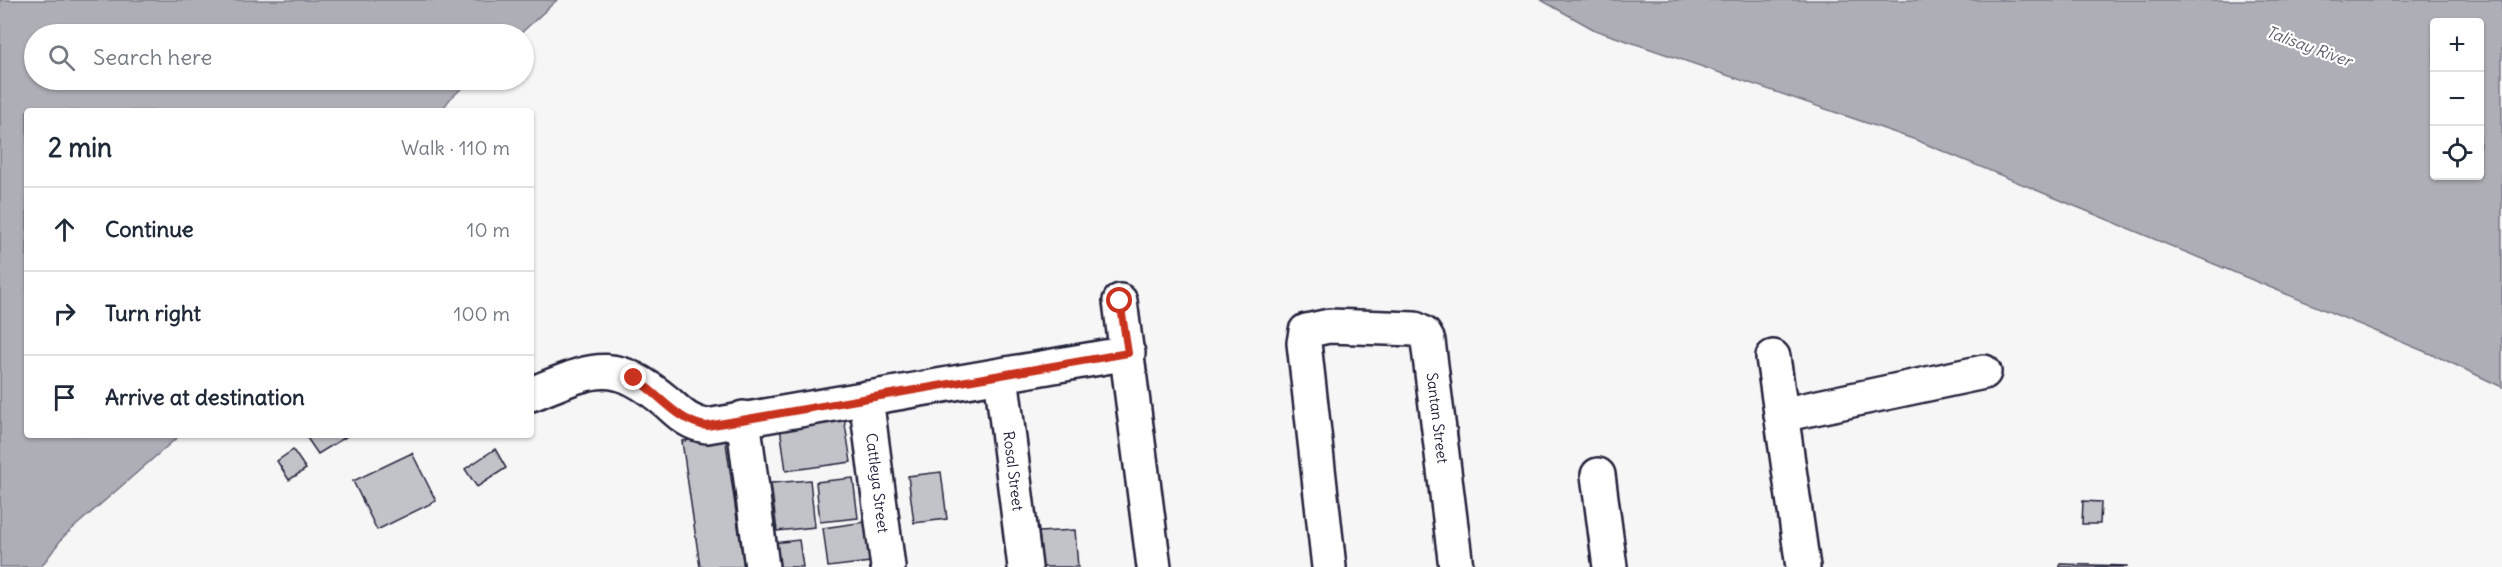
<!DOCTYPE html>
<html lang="en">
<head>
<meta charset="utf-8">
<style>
	body { margin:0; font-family:Delius,sans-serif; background:#f2f2f3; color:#1f2937 }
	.controls { position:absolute; right:18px; top:18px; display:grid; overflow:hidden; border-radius:6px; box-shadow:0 2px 4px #0004 }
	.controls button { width:54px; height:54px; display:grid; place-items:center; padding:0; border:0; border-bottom:2px solid #e0e1e3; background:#fff; color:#1f2937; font:30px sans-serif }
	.stop { position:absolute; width:18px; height:18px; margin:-14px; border:4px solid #c8321e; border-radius:50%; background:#fff }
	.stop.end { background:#c8321e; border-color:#fff; box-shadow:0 2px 6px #0008 }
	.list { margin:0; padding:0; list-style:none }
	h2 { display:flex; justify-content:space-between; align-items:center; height:78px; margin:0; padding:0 24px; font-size:26px }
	h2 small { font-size:20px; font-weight:400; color:#747a83 }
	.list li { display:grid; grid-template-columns:39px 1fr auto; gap:18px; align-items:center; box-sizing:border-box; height:84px; padding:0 24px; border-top:2px solid #e0e1e3 }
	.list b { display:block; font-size:22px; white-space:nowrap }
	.list em { font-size:20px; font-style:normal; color:#747a83 }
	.icon { flex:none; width:33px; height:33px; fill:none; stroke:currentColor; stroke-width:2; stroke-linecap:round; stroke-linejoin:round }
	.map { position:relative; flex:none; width:2502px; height:567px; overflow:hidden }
	.search { position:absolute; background:#fff; box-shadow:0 2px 4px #0004; left:24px; top:24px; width:510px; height:66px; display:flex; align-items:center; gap:15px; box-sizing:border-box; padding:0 21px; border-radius:33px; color:#747a83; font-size:22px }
	.panel { position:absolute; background:#fff; box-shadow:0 2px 4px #0004; left:24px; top:108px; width:510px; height:330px; border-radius:6px }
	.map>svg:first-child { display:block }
</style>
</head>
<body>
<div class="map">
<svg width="2502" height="567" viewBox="0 0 2502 567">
	<rect width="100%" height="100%" fill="#f6f6f7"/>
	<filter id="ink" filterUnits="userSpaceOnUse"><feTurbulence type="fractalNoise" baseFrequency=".0167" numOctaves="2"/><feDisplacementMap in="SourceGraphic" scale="12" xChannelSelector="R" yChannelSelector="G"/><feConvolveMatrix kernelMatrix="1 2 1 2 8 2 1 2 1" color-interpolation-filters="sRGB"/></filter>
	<g filter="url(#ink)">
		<path fill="#aeaeb7" stroke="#767685" stroke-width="1.5" fill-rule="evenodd" d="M0,0H557L520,34H34V80H471L450,99L441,111H27V435H180L63,537L41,567H0Z
			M1541,0H2502V387L2445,360L1916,140L1595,30ZM2434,22H2480V176H2434Z"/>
		<path fill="#c2c2c9" stroke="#22223b" stroke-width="1.5" d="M844,418L851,462L786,471L780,427Z
			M305,435H349L318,454Z
			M725,436L744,567H700L682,441Z
			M495,449L506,468L477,487L465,469Z
			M293,450L306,469L289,480L277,461Z
			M412,453L436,501L377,530L353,481Z
			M941,472L947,519L914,523L908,476Z
			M853,478L858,518L820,522L816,482Z
			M810,480L815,527L777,531L771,483Z
			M2083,501L2101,502L2100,524H2082Z
			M865,522L870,562L828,567L823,528Z
			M1075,530L1078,567H1042L1039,532Z
			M799,540L803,567H776L773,543Z
			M2060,564L2127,566V567H2060Z"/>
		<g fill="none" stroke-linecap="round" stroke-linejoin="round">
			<defs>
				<path id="minor" d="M1120,301L1154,567
					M1773,357L1803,567
					M1001,375L1025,567
					M531,394C594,369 612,356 668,403C680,414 690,424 707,426L1128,353
					M866,398L888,567
					M1781,415L1984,372
					M743,418L762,567
					M1598,475L1610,567
					M1329,567L1304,343L1306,331L1329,326L1415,329L1424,334L1428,341L1456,567"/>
			</defs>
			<use href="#minor" stroke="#22223b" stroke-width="38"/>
			<use href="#minor" stroke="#fff" stroke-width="33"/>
		</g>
	</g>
	<g fill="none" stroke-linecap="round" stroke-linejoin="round" filter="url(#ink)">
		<path stroke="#c8321e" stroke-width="8" d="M634,378C657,392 679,423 707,426L1128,353L1120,301"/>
	</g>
	<g text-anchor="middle" stroke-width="4.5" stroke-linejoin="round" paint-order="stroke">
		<g font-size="15" fill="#22223b" stroke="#fff">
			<text transform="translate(1437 418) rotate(83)" y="5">Santan Street</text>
			<text transform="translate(1013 471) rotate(83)" y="5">Rosal Street</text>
			<text transform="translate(877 483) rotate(83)" y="5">Cattleya Street</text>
		</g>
		<g font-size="16" font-style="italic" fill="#5a5a6d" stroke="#fff">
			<text transform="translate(2309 46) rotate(20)" y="6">Talisay River</text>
		</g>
	</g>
</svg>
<div class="controls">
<button>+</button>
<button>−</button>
<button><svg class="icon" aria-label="locate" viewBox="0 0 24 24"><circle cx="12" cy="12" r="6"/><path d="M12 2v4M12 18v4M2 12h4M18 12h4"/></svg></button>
</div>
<div class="stop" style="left:1120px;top:301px"></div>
<div class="stop end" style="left:634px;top:378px"></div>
<div class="search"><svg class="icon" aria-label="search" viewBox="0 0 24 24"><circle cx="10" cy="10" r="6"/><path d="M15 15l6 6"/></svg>Search here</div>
<section class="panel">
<h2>2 min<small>Walk · 110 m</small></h2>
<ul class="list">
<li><svg class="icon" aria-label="ahead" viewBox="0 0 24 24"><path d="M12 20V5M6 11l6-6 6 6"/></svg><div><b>Continue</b></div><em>10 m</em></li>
<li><svg class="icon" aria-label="right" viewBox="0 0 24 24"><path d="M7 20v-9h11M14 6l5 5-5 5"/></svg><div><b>Turn right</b></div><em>100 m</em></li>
<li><svg class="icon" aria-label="arrive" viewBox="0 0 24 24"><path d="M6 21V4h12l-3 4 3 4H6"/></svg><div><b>Arrive at destination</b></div></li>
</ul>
</section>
</div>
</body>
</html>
